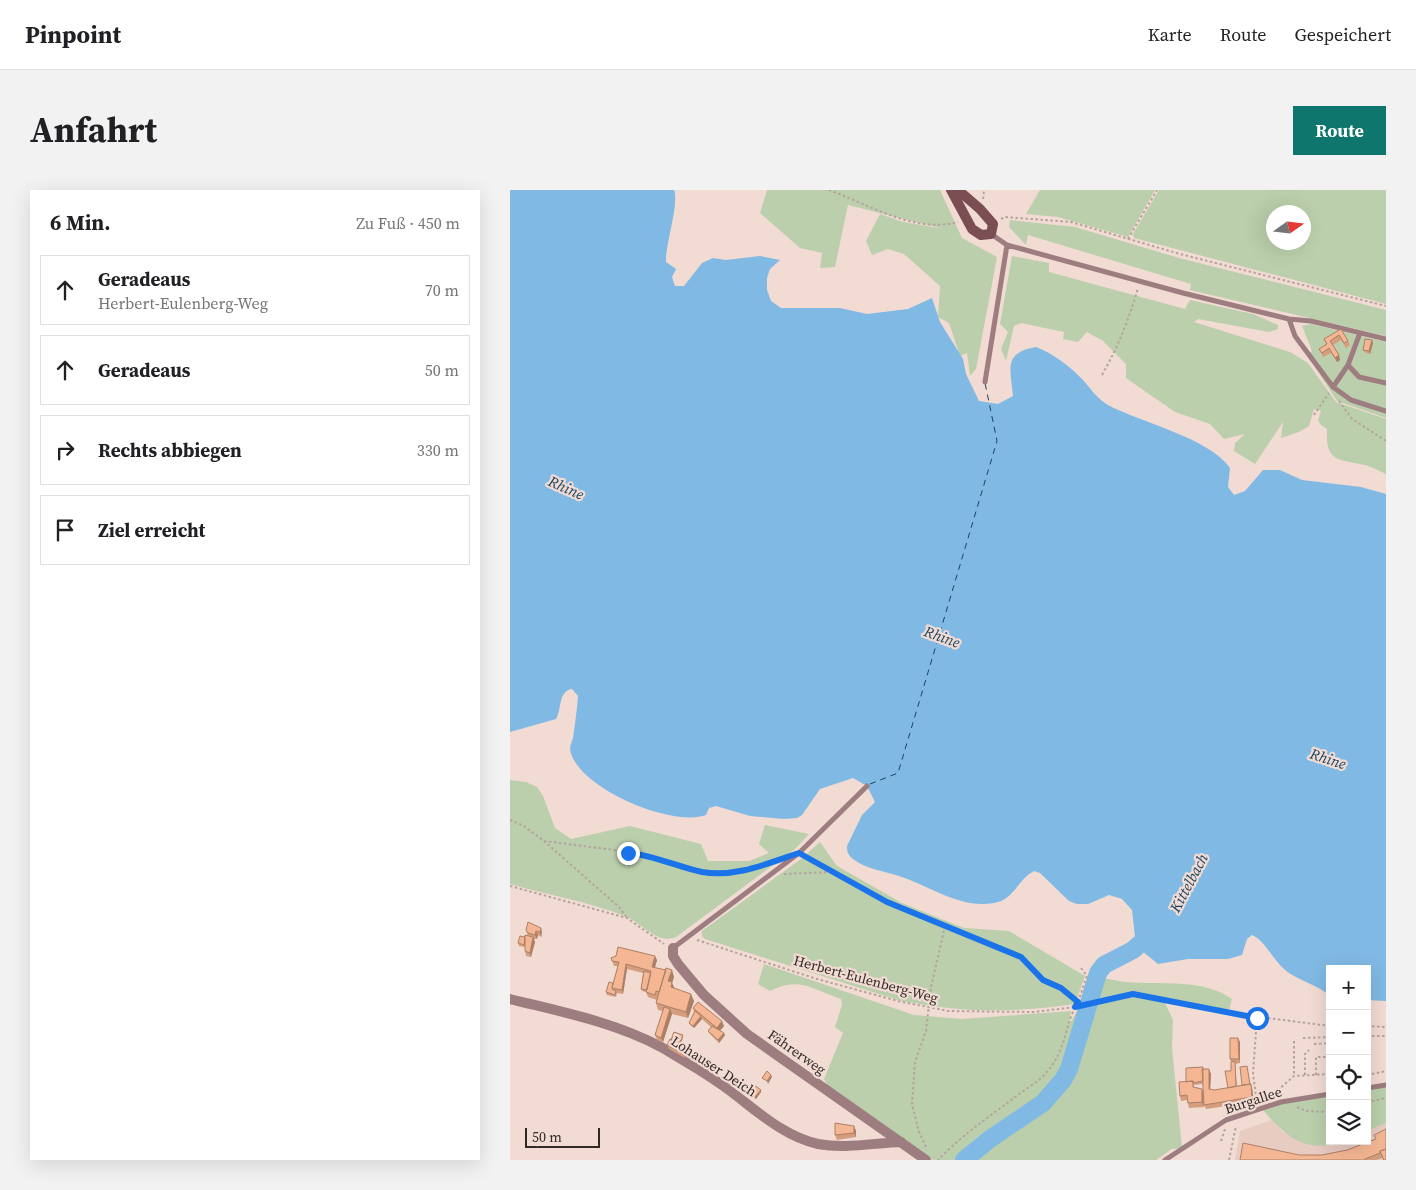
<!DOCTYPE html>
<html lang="de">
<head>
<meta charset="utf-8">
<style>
	body { margin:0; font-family:"Source Serif 4",serif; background:#f2f2f2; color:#202124 }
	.controls { position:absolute; right:15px; bottom:15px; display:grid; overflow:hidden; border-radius:0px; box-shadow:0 5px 20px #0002 }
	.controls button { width:45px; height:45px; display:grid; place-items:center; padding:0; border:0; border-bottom:1px solid #e0e0e0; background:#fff; color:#202124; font:25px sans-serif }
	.compass { position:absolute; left:756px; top:15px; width:45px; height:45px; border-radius:50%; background:#fff; box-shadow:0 5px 20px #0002; rotate:76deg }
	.scale { position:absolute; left:15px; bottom:12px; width:75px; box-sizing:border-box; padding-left:5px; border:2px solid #312926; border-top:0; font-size:14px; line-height:18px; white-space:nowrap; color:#312926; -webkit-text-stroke:4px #f1dbd3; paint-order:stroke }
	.stop { position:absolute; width:15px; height:15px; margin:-11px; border:4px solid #1a73e8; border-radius:50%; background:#fff }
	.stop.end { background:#1a73e8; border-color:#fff; box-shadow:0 1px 5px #0008 }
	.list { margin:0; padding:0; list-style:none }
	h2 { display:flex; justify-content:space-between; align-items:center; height:65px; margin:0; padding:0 20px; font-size:21px }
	h2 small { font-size:16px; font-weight:400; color:#757577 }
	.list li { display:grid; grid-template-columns:32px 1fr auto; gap:15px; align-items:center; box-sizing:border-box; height:70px; margin:0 10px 10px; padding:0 10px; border:1px solid #e0e0e0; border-radius:0px }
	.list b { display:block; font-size:19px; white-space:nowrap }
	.list p { margin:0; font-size:16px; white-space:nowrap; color:#757577 }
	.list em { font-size:16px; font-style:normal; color:#757577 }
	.icon { flex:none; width:28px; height:28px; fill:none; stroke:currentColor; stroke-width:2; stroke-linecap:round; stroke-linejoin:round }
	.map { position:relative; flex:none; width:876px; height:970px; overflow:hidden; border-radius:0px }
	header { display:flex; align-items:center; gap:30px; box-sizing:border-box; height:70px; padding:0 25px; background:#fff; border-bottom:1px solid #e0e0e0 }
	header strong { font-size:24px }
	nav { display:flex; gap:28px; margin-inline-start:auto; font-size:18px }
	.intro { display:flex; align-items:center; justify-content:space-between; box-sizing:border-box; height:120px; padding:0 30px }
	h1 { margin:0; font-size:35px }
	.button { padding:12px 22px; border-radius:0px; background:#0f766e; color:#fff; font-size:18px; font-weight:700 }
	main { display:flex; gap:30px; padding:0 30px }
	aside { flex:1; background:#fff; border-radius:0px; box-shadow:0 5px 20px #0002 }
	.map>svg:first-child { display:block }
</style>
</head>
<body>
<header>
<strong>Pinpoint</strong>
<nav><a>Karte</a><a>Route</a><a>Gespeichert</a></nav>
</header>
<div class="intro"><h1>Anfahrt</h1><a class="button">Route</a></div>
<main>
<aside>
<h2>6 Min.<small>Zu Fuß · 450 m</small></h2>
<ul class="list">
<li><svg class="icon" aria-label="ahead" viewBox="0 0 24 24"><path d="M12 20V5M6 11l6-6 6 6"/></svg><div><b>Geradeaus</b><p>Herbert-Eulenberg-Weg</p></div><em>70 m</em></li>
<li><svg class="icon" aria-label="ahead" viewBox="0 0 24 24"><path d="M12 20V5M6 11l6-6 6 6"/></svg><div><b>Geradeaus</b></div><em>50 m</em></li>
<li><svg class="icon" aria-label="right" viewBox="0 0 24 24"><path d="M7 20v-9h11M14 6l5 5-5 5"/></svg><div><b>Rechts abbiegen</b></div><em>330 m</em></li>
<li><svg class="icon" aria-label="arrive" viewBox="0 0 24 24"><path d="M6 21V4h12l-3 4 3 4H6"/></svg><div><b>Ziel erreicht</b></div></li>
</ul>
</aside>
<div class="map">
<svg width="876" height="970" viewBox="0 0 876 970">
	<rect width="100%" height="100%" fill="#f1dbd3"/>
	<path fill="#e8cbc1" d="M762,930L773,942L822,956L834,951H857V941L876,933V970H725L730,941Z"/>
	<path fill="#bbcfac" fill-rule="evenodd" d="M257,0H430L452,48L487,67L466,179L460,186L457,163L450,166L439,133L428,127L430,96L394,64L378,59L362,65L356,51L370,24L393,32L434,39L338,15L325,77L310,78L312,63L290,58L250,23Z
		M530,0H645L618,47L548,27L516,24Z
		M649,0H876V114L624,48L623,44ZM764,22H794V52H764Z
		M500,30L565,37L669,68L876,120V146L680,100L681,94L518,45L516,55L499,37Z
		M502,66L539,73V82L675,119L680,110L743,124L768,135V139L759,142L688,129L684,132L780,162L798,173L826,212L876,229V284C869,281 861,276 854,275C829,269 815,273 817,239L811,235L808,230L811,221L804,219L799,236L789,242L771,248L773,232L745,274L724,261L725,253L735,244L714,249L700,234L665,222L616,188V174L593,151L577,142L568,152L553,149L554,142L511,133L504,136L496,171L491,159L498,142L490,134Z
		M801,134L876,152V228L827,211L797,165L802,161L792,136Z
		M0,590L16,592L27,597L33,606L45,638L61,649L120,636L191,654L198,671H239L259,663L249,654L255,635L299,644L286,658L166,747C146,755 133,733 115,726C79,712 38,705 0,694Z
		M310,652L327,676L392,713L454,738L499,741L575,786L565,814C503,823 449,823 388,810L195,749L192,746V741L291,669Z
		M254,774L404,825L452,829L561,821L559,835L567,821H573C563,856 558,884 531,911L444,970H423L318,896L314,889L333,843L325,837L332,815L331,809C302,799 290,786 260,801L248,794Z
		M589,787C598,789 607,791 616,792C649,795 693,788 722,809L719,821L624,803L582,810Z
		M624,806L654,811L663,830L662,858L672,958L662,959L646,970H458C491,947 545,918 562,881C571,862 574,838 580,817Z
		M876,897V933L857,941V900Z
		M820,905V951H834C798,965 776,947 753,920L771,913Z"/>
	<path fill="#80b9e4" d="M0,0H164C169,12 157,50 156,68V72L166,79L162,87L165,96H174L192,73L203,68L216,70L250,66L270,70L260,79L257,88V100L261,111L271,118H330L357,124L398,119L422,108L430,132L453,169L456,184L469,211L488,214L503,206C501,180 492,163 526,157C542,163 558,175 570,187C579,196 587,209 598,215C629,232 700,248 720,278L718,297L724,305L735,301L753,280H770L792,290L851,297L876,304V811L857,810V779H820V806C808,795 792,792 779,783C764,773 756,751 742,745L737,749L732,765L718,769H678L648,774L626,756L622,720L612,709L599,705L578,714H567L559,711L530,683L524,681C507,690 504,710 484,713C450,719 420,696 389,686C374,681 356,679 343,669C338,665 337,662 337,656L352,625L365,612L357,596L343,588L310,599L292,625L287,628L274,629L240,626L206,616L199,618L196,625C162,638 65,597 60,559C60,556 62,551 63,548C65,534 67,520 68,506L62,499C48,501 52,519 46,529L0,542Z"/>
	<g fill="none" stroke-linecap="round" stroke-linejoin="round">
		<path stroke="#80b9e4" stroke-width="18" d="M454,970L480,949L533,913L553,890L559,879L588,783L594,775L623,760L644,741"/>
		<path stroke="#194462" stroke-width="1" stroke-dasharray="6 5" stroke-linecap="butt" d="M360,594L388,583L487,251L475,193"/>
		<path stroke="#b5a49d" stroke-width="2" stroke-dasharray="2.5 2.5" stroke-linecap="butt" d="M319,0C358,14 404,44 448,32
			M473,9L474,0
			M491,29L495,27L561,32L670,64L876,116
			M618,49L647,0
			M592,185C608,157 619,129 628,98
			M829,211L842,229L876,251
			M804,225L819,203
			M0,630L14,636L34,651L109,717L117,728
			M34,651L136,664L191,681L204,683L231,681L266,670
			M296,667L322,682
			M274,684L322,682L377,712L511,767L533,790L551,798L568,812C554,835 557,861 535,884C528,892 517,898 508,905C480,926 452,945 428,970
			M0,696L117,728L154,754
			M187,750L307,789L388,811L438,821L524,822L565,817L623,804L726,824L820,836
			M568,812L577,786L571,778
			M747,827L743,884L747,912
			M857,836L876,837
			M857,846H876
			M793,848L820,847
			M784,851V886
			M857,852L858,846
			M804,854L820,853
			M795,885V864L799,860
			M806,885V867H820
			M857,885L876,881
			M760,907L784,886L820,884
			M857,912L876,908
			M787,917L796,921L820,922
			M711,951L715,939
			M416,957L409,942L402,914L405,872L416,841L421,797L435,736
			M719,970L726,936"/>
		<path stroke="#9d7d80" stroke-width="5" d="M497,55L673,103L779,129L801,131L876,149
			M779,129L785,146L823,197L838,175L850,143
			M838,175L849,187L876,193
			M475,192L497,55L481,44
			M823,197L841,210L876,221
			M163,758L289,663L357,596
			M857,898L876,895
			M655,970L716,930L771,912L820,904"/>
		<path stroke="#9d7d80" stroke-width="10" d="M163,758V766L168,774L194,805L237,844L416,970
			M0,809C52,822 104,832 151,857C171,869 193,881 212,895C242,916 271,946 308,954C335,959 364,953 391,952"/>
		<path stroke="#7a4e53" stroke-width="10" d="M441,0L462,39L471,45L481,44L483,34L470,19L448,0"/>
	</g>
	<path fill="#d39d7e" d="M831,139L838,151L840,155L836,158L831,150L823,155L829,165L830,170L827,172L821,163L813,167L809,159L816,154L814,149Z
		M863,153L860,164L854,162L853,160Z
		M16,740L32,742L31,747L28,745L27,749H24L25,752L21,767L16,766L15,761V757L9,756L8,753L15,747L18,746Z
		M101,768L147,770L145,777L164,787L162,793L164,799L184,811L178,828L162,824L153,852L147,850L145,845L153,821L148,820L146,813L147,810L138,807L136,802L132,801L131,799L133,783L117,779L113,804L107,803L106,807L97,805L96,802L103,793L108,776H104Z
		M183,818L214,836L210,841L215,845L209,853L199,843L198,841L201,837L192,829L184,838L180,835L179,833L184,822Z
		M173,847L170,855L177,859L179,864L175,868L159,859L157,855L161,850Z
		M730,852V873L725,874L727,896L732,895L737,876L740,894L742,898L744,912L696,919L694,915L693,894L684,895V897L692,899L693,904L694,917L679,918L677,910L671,911L670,906L676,892L694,879L701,884L700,899L704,900L718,898L721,881V872L720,869Z
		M238,902H251L246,909L239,904Z
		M344,936L346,941V947L327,950L325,945Z
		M866,949L876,970H873L872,968L866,970H730L789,965H812L837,960Z"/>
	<path fill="#ac8067" d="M862,150L863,153L860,164L859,161Z
		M829,165L830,170L827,172L825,168Z
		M31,738L32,742L31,747L30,742Z
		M26,741L28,745L27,749L25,745Z
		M23,747L25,752L21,767L20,763Z
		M145,766L147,770L144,781L142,777Z
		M116,774L117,779L113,804L112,800Z
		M162,780L164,787L162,793L165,799L163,804L158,791Z
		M181,804L184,811L178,828L176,822Z
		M160,819L162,824L153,852L151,848Z
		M191,826L192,829L184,838L183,836Z
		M212,831L214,836L208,843L207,838Z
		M214,843L215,845L209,853L208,850Z
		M173,845V847L170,856L169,854Z
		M728,848L730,852V873L729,869Z
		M177,859L179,864L175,868L174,864Z
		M196,870L197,872L192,876L191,873Z
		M699,879L701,884L700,903L699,899Z
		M261,885L262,887L258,894L257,891Z
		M741,894L742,898L744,912L742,907Z
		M692,899L693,904L694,917L692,912Z
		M251,900V902L246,909L245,907Z
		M344,936L346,941V947L344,943Z"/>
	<path fill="#f5b793" stroke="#ac8067" d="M831,139L838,151L834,153L829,145L820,151L829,165L825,168L819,158L812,163L809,159L817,154L814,149Z
		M855,149L862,150L859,161L853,160Z
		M18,732L31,738L30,742L26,741L25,745L18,743L16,740Z
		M15,745L23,747L20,763L15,761Z
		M10,746L15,747L14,755L8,753Z
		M108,757L145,766L142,777L156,780L149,802L146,801L145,805L136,802L141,781L116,774L112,800L102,798L109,772L102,771L101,768L106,766Z
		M156,778L162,780L158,791L162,792L161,797L181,804L176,822L146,813Z
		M134,781L141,783L137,800L131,799Z
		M99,792L103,793L102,798L103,800L106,801L105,805L96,802Z
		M188,812L212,831L207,838L183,818Z
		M154,817L160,819L151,848L145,845Z
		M185,821L191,826L183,836L179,833Z
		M202,836L214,843L208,850L198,841Z
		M164,842L173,845L169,854L161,850Z
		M720,848H728L729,869H720Z
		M160,849L177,859L174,864L157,855Z
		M192,864L196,870L191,873L187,868Z
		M725,871L726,896L718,898L715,881H721V872Z
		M737,876L740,894L732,895L730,877Z
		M693,877V891L683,893V891L676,892V878Z
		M692,879H699V899L704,900L741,894L742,907L694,915Z
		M257,881L261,885L257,891L252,888Z
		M683,891V897L692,899V912L678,913L677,905L670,906L669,892Z
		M243,894L251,900L245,907L238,902Z
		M325,933L344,936V943L325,945Z
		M876,939V959L870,961V963L855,969V970H730L733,953L789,965H812L837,960L866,949L864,945Z
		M876,959V970H874L870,961Z"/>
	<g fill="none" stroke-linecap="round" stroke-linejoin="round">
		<path stroke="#1a73e8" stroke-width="6" d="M118,663C144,665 167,677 192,682C226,688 258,673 289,663L377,712L511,767L533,790L551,798L568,812L565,817L623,804L747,828"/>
	</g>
	<g text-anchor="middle" stroke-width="4.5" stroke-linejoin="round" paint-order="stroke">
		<g font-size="14" fill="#312926" stroke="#f1dbd3">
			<text transform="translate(356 789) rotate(15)" y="5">Herbert-Eulenberg-Weg</text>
			<text transform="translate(287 862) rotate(35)" y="5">Fährerweg</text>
			<text transform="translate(204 876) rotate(33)" y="5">Lohauser Deich</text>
			<text transform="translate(743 910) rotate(-18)" y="5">Burgallee</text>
		</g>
		<g font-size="15" font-style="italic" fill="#194462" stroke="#f1dbd3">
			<text transform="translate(56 298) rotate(24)" y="5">Rhine</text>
			<text transform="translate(432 447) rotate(20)" y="5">Rhine</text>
			<text transform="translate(818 569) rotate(18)" y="5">Rhine</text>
			<text transform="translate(679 693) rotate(-62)" y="5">Kittelbach</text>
		</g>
	</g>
</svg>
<div class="controls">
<button>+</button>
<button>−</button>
<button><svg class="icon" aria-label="locate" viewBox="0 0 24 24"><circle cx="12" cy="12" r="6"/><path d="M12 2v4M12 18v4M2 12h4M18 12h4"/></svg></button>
<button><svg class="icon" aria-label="layers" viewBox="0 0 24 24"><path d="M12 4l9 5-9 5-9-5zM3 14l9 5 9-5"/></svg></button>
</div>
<svg class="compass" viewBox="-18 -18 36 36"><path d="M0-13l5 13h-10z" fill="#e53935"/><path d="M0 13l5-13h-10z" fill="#757577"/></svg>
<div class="scale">50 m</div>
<div class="stop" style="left:747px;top:828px"></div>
<div class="stop end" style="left:118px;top:663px"></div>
</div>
</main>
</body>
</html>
